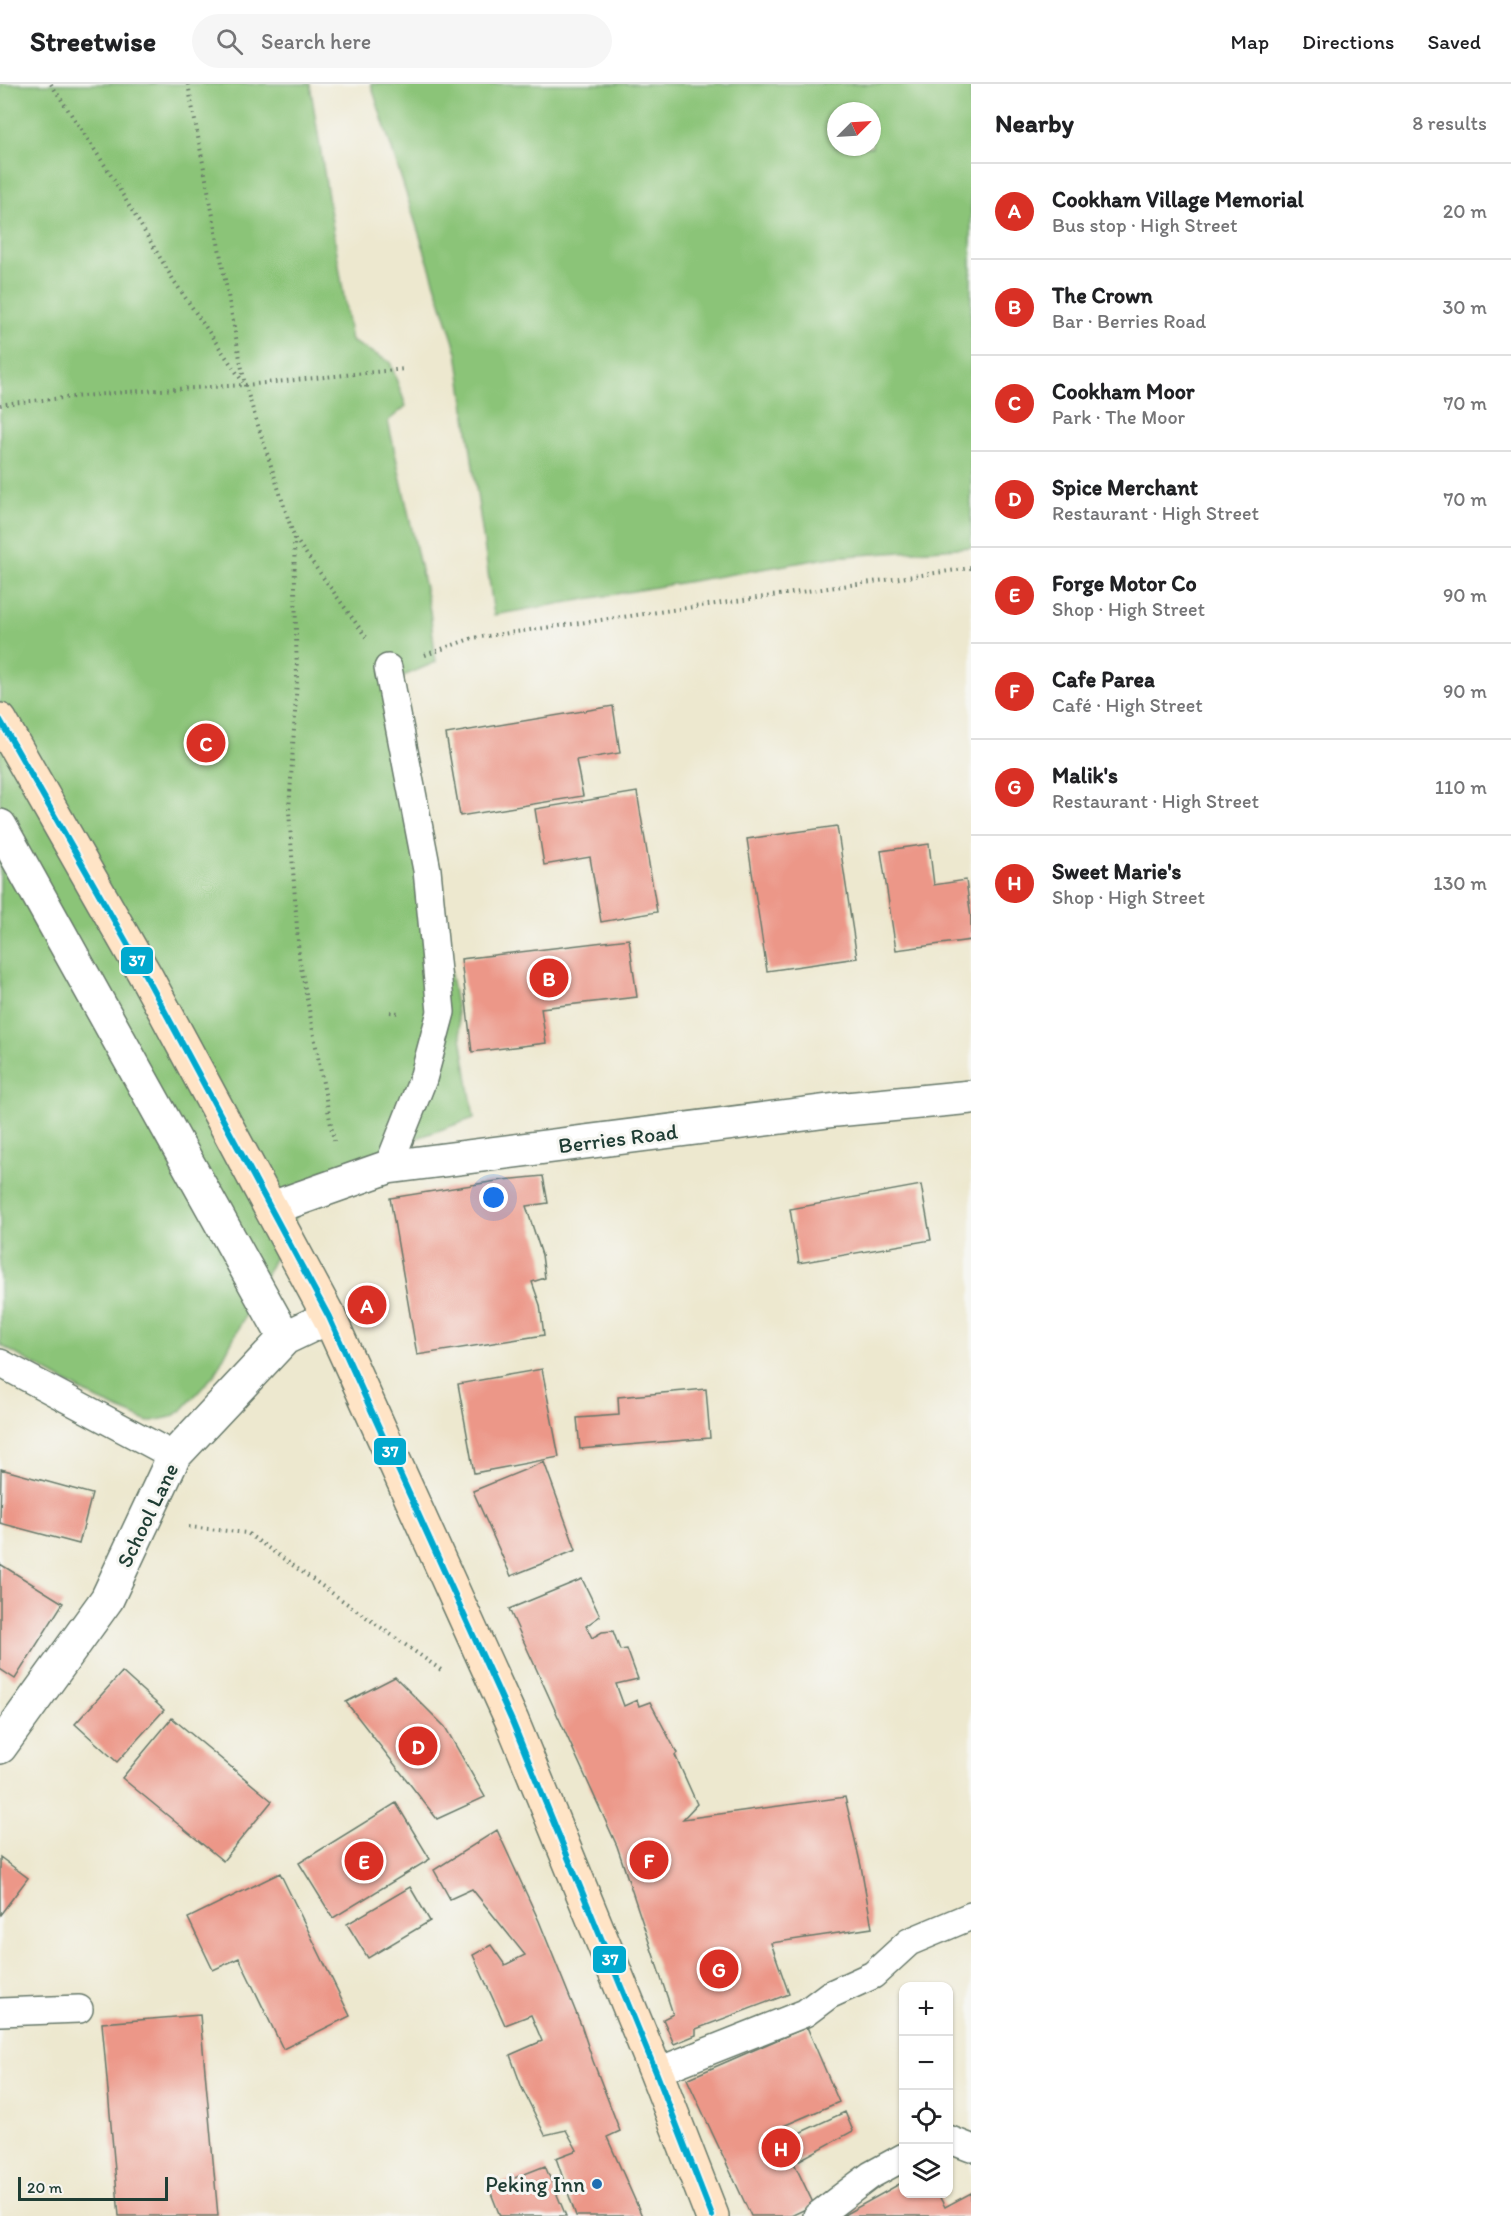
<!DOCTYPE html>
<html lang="en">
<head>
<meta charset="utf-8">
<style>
	body { margin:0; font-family:Itim,sans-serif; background:#f6f6f6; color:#202124 }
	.controls { position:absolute; right:18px; bottom:18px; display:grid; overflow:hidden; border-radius:12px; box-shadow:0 2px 4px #0004 }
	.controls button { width:54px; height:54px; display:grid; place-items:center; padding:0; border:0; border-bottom:2px solid #e0e0e0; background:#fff; color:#202124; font:30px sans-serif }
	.compass { position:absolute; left:827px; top:18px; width:54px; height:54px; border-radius:50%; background:#fff; box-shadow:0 2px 4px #0004; rotate:66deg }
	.scale { position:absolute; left:18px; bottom:15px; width:150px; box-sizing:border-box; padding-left:6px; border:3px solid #1f3d34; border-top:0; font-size:16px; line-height:21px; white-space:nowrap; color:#1f3d34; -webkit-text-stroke:4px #f6f6f2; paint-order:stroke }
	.you { position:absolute; left:494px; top:1114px; width:21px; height:21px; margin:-15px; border:4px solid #fff; border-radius:50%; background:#1a73e8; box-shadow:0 0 0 9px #1a73e833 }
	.badge { display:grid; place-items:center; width:39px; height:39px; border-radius:50%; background:#d93025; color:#fff; font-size:20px; font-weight:700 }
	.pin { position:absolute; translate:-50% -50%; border:3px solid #fff; box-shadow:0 2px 6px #0006 }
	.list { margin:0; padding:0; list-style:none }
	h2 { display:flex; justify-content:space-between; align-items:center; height:78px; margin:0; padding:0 24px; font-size:26px }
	h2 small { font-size:20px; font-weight:400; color:#757577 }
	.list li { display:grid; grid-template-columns:39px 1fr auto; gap:18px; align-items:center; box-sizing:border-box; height:96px; padding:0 24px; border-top:2px solid #e0e0e0 }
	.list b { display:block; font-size:22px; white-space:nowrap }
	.list p { margin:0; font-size:20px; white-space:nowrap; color:#757577 }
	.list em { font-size:20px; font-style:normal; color:#757577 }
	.icon { flex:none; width:33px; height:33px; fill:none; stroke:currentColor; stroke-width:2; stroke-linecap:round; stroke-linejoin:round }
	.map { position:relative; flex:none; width:971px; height:2132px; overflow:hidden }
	header { display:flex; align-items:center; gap:36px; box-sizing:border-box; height:84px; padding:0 30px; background:#fff; border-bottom:2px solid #e0e0e0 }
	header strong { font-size:28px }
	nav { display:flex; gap:33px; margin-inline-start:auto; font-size:21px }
	.search { width:420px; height:54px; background:#f6f6f6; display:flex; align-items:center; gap:15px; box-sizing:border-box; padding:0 21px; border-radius:33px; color:#757577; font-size:22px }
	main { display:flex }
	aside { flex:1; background:#fff }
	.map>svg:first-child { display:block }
</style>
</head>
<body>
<header>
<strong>Streetwise</strong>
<div class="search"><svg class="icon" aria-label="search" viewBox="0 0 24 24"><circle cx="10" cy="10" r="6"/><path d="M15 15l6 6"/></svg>Search here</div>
<nav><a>Map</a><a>Directions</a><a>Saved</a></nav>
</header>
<main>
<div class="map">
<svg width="971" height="2132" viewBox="0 0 971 2132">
	<rect width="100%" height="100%" fill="#f6f6f2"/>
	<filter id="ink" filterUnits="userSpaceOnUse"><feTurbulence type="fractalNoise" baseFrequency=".0167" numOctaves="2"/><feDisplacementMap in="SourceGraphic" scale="12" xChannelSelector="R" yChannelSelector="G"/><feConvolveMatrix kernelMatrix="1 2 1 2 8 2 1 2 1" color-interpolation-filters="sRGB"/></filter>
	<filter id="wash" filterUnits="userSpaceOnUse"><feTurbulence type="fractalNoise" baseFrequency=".008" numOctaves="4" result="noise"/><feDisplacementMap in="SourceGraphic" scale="24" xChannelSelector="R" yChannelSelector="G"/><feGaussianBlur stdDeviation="1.35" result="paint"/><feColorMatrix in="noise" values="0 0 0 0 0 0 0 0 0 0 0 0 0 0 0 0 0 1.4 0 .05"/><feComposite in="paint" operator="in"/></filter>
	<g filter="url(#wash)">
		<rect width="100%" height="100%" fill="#ede8cf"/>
		<path fill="#8bc478" stroke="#558056" stroke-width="1.5" fill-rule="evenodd" d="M0,0H310L351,257L390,278L406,322L388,337L430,527L436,578L387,599L450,885L474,1034L318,1089L215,1290L181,1327L171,1333L148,1338L98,1316L0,1261Z
			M371,0H971V463L832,473L494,531L457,268ZM836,27H872V63H836Z"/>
		<g id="blocks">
			<path fill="#ec9788" d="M613,622L620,669L576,676L583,712L460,732L446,650Z
				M637,708L657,828L601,838L590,773L544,781L535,725Z
				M837,742L857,874L767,887L747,755Z
				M929,760L934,801L966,796L971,834V856L896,866L881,767Z
				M629,855L637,913L541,924L546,959L472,968L461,875Z
				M543,1092L548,1119L526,1122L542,1171L545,1194L532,1198L540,1221L544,1251L417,1271L390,1114L503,1096Z
				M921,1101L931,1156L799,1179L790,1125Z
				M542,1285L559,1373L474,1389L458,1300Z
				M706,1305L710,1354L580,1365L577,1334L619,1331L618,1313Z
				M544,1378L576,1466L511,1492L473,1407Z
				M1,1385L92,1410L79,1460L0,1439Z
				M0,1480L63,1519L15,1595L0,1585Z
				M582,1495L600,1532L586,1542L592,1554L602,1548L613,1547L620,1566L627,1565L638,1595L616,1600L624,1622L637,1616L639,1622L650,1618L677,1669L675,1671L697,1720L683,1735L845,1713L861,1782L872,1844L771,1859L789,1910L696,1945V1951L674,1960L663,1935L673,1930L617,1762L509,1525Z
				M122,1588L164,1626L117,1678L75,1640Z
				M395,1593L445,1643L485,1713L437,1735L346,1618Z
				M172,1634L272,1717L223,1777L122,1694Z
				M396,1719L430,1775L333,1834L299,1779Z
				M497,1746L539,1837L581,1941L593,1977L620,2047L607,2053L642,2132H576L556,2074L577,2066L566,2046L545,2051L522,2004L510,1971L542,1957L531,1931L505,1941L473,1871L491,1861L505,1881L525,1871L472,1805L450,1815L434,1786Z
				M0,1773L28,1794L0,1831Z
				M280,1789L350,1932L283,1965L239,1874L213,1886L188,1834Z
				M410,1803L430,1837L368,1874L347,1840Z
				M200,1931L218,2132H119L102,1939Z
				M807,1943L839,2018L781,2043L786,2055L845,2028L853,2047L794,2079L814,2121L791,2132H751L687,1995Z
				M545,2082L566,2132H500L489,2104Z
				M903,2098L904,2110H938L945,2123L971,2109V2132H842Z"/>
		</g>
	</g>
	<g filter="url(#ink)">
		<use href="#blocks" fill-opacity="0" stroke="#67796a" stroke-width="1.5"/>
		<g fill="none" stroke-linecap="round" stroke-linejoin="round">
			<defs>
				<path id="lane" d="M388,1083L423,995L441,928L427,786L388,584
					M0,1279L174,1372
					M0,1928L79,1925
					M656,1988L805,1929L829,1911L873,1891L909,1858L971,1832
					M948,2055L971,2064
					M817,2132L871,2091L904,2073"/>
				<path id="street" d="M0,742L285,1254
					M272,1124L388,1083L836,1026L971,1013
					M0,1663L107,1515L174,1372L285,1254L329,1233"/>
				<path id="secondary" d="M0,636L148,896L329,1233L512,1637L656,1988L712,2132"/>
			</defs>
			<use href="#lane" stroke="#67796a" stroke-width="30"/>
			<use href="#street" stroke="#67796a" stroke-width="36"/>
			<use href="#secondary" stroke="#67796a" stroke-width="36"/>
			<path stroke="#67796a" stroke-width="4" stroke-dasharray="1.5 4.5" stroke-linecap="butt" d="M51,0L106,83L174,197L243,298
				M188,0L245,301L294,453L366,553
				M0,321L11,319L125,308L245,301L405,285
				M294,454L297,596L289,727L299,873L334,1057
				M425,571L473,554L971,484
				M390,928L399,929
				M189,1443L247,1449L441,1586"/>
			<use href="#lane" stroke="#fff" stroke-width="27"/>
			<use href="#street" stroke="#fff" stroke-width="33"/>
			<use href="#secondary" stroke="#ffe4c6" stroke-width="33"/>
			<defs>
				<path id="bus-1" d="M0,636L148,896L329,1233L512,1637L656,1988L712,2132"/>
			</defs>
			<use href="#bus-1" stroke="#f6f6f2" stroke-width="10"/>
			<use href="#bus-1" stroke="#00a9ce" stroke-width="6"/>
		</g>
	</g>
	<circle fill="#1f6fb2" stroke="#f6f6f2" stroke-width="2" cx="597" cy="2100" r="6"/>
	<g text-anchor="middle" stroke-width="6" stroke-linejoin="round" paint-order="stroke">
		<g font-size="22" fill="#1f3d34" stroke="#f6f6f2">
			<text transform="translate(618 1054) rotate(-7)" y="8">Berries Road</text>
			<text transform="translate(147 1431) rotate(-64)" y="8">School Lane</text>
		</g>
		<g font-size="22" fill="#1f3d34" stroke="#f6f6f2" text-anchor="end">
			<text x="585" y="2108">Peking Inn</text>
		</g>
	</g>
	<g stroke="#f6f6f2" stroke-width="2">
		<rect x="120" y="862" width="34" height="29" rx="6" fill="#00a9ce"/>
		<rect x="373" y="1353" width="34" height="29" rx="6" fill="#00a9ce"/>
		<rect x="592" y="1861" width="35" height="29" rx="6" fill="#00a9ce"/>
	</g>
	<g font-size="16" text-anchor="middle" font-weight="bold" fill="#fff">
		<text x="137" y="882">37</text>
		<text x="390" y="1373">37</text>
		<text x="610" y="1881">37</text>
	</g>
</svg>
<div class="controls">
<button>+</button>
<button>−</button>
<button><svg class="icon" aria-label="locate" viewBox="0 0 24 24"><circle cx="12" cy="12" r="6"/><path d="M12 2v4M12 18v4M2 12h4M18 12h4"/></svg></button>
<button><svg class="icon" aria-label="layers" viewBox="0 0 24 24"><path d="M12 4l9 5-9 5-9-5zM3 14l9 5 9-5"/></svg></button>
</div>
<svg class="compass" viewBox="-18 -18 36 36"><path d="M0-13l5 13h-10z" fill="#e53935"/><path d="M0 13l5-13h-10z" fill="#757577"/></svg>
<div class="scale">20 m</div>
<div class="you"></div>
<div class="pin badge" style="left:367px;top:1221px">A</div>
<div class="pin badge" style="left:549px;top:894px">B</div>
<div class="pin badge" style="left:206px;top:659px">C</div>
<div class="pin badge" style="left:418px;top:1662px">D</div>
<div class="pin badge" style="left:364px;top:1777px">E</div>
<div class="pin badge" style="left:649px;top:1776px">F</div>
<div class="pin badge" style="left:719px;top:1885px">G</div>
<div class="pin badge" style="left:781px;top:2064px">H</div>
</div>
<aside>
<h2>Nearby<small>8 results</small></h2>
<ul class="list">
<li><span class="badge">A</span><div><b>Cookham Village Memorial</b><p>Bus stop · High Street</p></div><em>20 m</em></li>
<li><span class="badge">B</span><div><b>The Crown</b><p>Bar · Berries Road</p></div><em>30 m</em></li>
<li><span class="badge">C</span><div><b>Cookham Moor</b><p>Park · The Moor</p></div><em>70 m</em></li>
<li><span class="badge">D</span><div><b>Spice Merchant</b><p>Restaurant · High Street</p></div><em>70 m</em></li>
<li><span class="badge">E</span><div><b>Forge Motor Co</b><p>Shop · High Street</p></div><em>90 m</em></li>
<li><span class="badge">F</span><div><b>Cafe Parea</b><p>Café · High Street</p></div><em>90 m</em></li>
<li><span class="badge">G</span><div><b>Malik's</b><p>Restaurant · High Street</p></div><em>110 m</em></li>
<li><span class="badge">H</span><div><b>Sweet Marie's</b><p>Shop · High Street</p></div><em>130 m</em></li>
</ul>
</aside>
</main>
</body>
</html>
